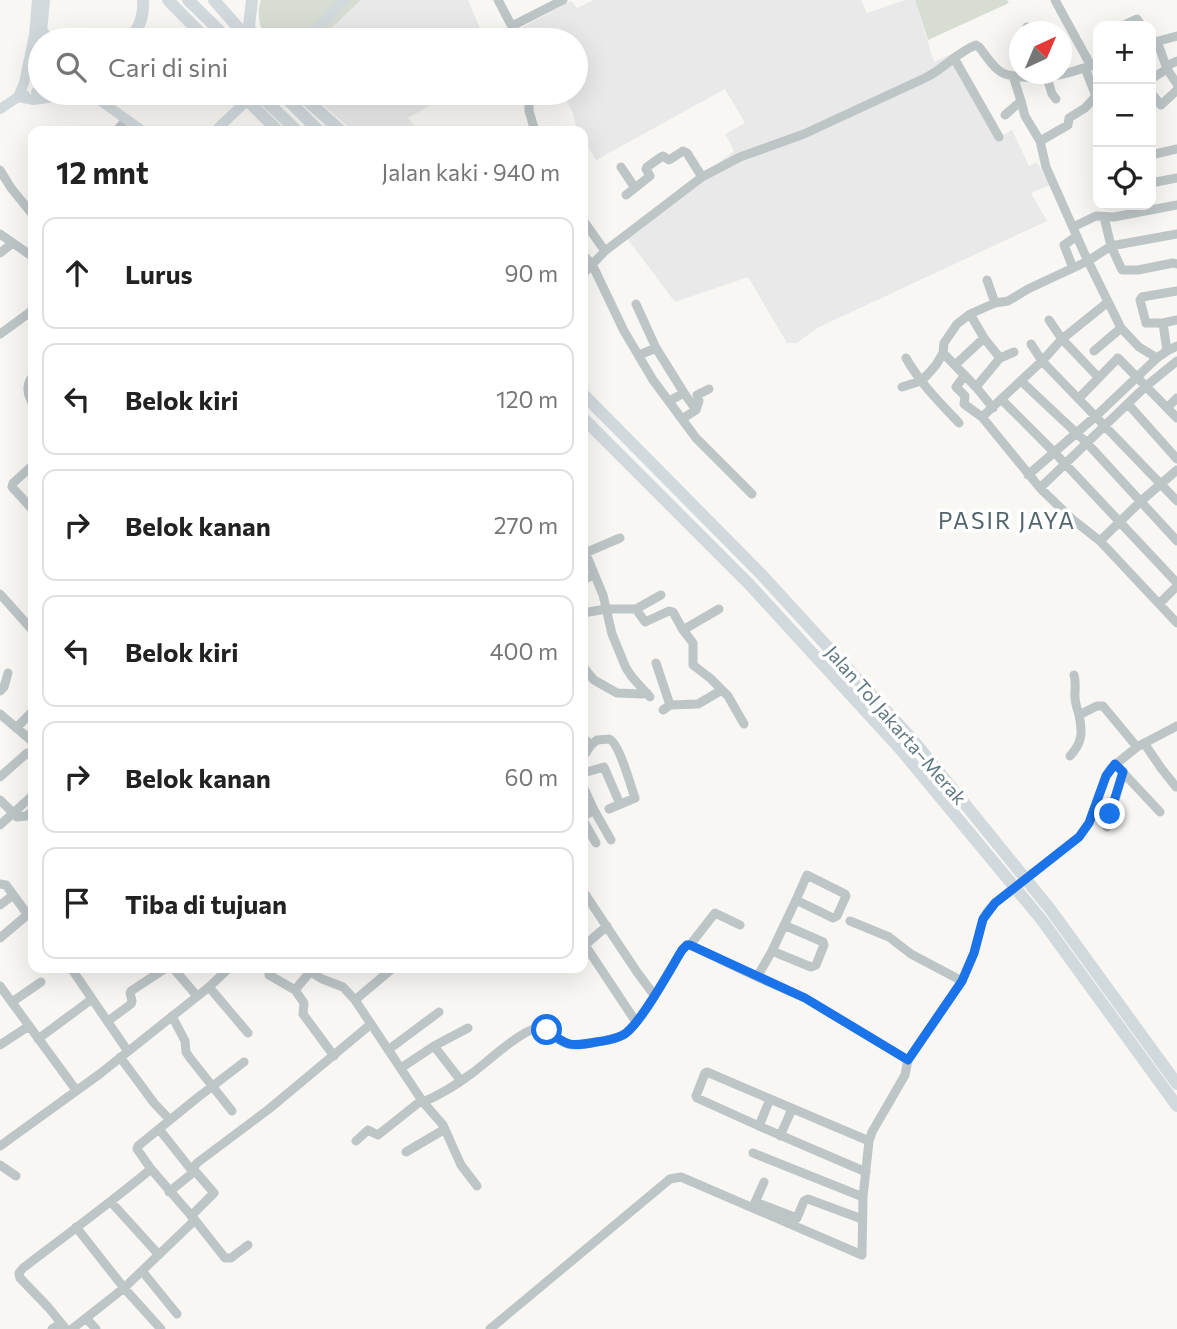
<!DOCTYPE html>
<html lang="id">
<head>
<meta charset="utf-8">
<style>
	body { margin:0; font-family:Commissioner,sans-serif; background:#f2f2f2; color:#222 }
	.controls { position:absolute; right:21px; top:21px; display:grid; overflow:hidden; border-radius:14px; box-shadow:0 7px 28px #0002 }
	.controls button { width:63px; height:63px; display:grid; place-items:center; padding:0; border:0; border-bottom:2px solid #e0e0e0; background:#fff; color:#222; font:35px sans-serif }
	.compass { position:absolute; left:1009px; top:21px; width:63px; height:63px; border-radius:50%; background:#fff; box-shadow:0 7px 28px #0002; rotate:44deg }
	.stop { position:absolute; width:21px; height:21px; margin:-16px; border:5px solid #1a73e8; border-radius:50%; background:#fff }
	.stop.end { background:#1a73e8; border-color:#fff; box-shadow:0 2px 7px #0008 }
	.list { margin:0; padding:0; list-style:none }
	h2 { display:flex; justify-content:space-between; align-items:center; height:91px; margin:0; padding:0 28px; font-size:30px }
	h2 small { font-size:23px; font-weight:400; color:#767676 }
	.list li { display:grid; grid-template-columns:46px 1fr auto; gap:21px; align-items:center; box-sizing:border-box; height:112px; margin:0 14px 14px; padding:0 14px; border:2px solid #e0e0e0; border-radius:14px }
	.list b { display:block; font-size:26px; white-space:nowrap }
	.list em { font-size:23px; font-style:normal; color:#767676 }
	.icon { flex:none; width:38px; height:38px; fill:none; stroke:currentColor; stroke-width:2; stroke-linecap:round; stroke-linejoin:round }
	.map { position:relative; flex:none; width:1177px; height:1329px; overflow:hidden }
	.search { position:absolute; background:#fff; box-shadow:0 7px 28px #0002; left:28px; top:28px; width:560px; height:77px; display:flex; align-items:center; gap:18px; box-sizing:border-box; padding:0 24px; border-radius:38px; color:#767676; font-size:26px }
	.panel { position:absolute; background:#fff; box-shadow:0 7px 28px #0002; left:28px; top:126px; width:560px; height:847px; border-radius:14px }
	.map>svg:first-child { display:block }
</style>
</head>
<body>
<div class="map">
<svg width="1177" height="1329" viewBox="0 0 1177 1329">
	<rect width="100%" height="100%" fill="#f8f7f4"/>
	<path fill="#e8e9e8" d="M361,0H468L485,40H319Z
		M593,0H861L867,13L905,0H915L934,62L955,52L1001,136L1012,130L1029,166L1037,162L1050,185L1031,193L1047,221L817,328L797,343H787L748,277L675,302L624,234L734,151L725,134L745,123L725,89L596,160L583,138V131H578L576,127L573,113L562,93H576V40H524L519,29L571,1L577,8Z
		M310,93H452L408,118L419,131H353Z"/>
	<path fill="#d8ddd3" d="M261,0H361L319,40H266C260,30 256,10 261,0Z
		M915,0H1007L1009,3L928,40Z"/>
	<g fill="none" stroke-linecap="round" stroke-linejoin="round">
		<path stroke="#bdc5c7" stroke-width="9" d="M498,0L519,40
			M1055,0L1091,66
			M1126,24L1137,19L1142,26
			M512,26L563,0
			M1027,27L1029,32
			M1157,41L1166,66
			M1151,43L1177,36
			M954,58L999,137
			M1085,68L1096,96L1098,94
			M1167,69L1177,84
			M1013,76L1021,101L1025,116L1040,141L1046,167L1086,257L1121,328L1139,347L1157,358
			M1047,78L1052,94L1056,99
			M1151,79L1167,69L1166,66L1177,61
			M529,93V111L535,131
			M1151,93L1161,105L1177,90
			M1005,115L1021,101
			M116,131L127,119
			M1040,141L1068,125L1069,118L1085,108L1096,96
			M1151,155L1177,149
			M621,167L635,188
			M0,170L11,188L33,215
			M1151,183L1177,178
			M626,195L650,176L646,169L647,167L661,157L663,156L669,160L683,151L687,153L702,177
			M1104,217L1111,246L1122,270H1138L1173,263L1177,264
			M583,220L605,251
			M1073,227L1096,216L1114,217L1177,205
			M0,234L33,257
			M0,253L13,243
			M583,255L592,264L624,331L653,380L696,438L752,494
			M1073,268L1064,245L1077,236
			M583,274L605,251L702,177L740,157L804,134L925,78C944,69 957,52 976,45L979,47C986,55 992,67 1001,72C1007,76 1015,76 1022,77C1054,78 1068,74 1098,63
			M987,280L995,303
			M636,304L656,348
			M970,314L984,338L1000,358
			M1049,320L1062,339L1108,302
			M1163,323H1146L1140,300L1142,297L1177,291
			M0,334L33,310
			M1031,344L1042,361L1177,501
			M1094,351L1121,328
			M1167,351L1163,323L1177,320
			M943,353L976,387L993,408
			M639,355L656,348L684,393L669,401
			M906,358C920,383 940,403 959,423
			M955,365L984,338
			M965,375L956,387L965,396L964,404L982,417
			M33,376C25,385 27,394 33,404
			M1098,377L1062,339L1042,361L982,417L1040,488L1072,519L1100,541L1177,623
			M1021,381L1086,442L1177,541
			M902,387L921,381L929,373L936,365L943,353L944,343L957,324L970,314L995,303L1008,301L1028,289L1088,261L1111,246L1177,234
			M976,387L1000,358L1014,352
			M1079,398L1118,358L1177,418
			M1001,399L1055,453L1177,583
			M1128,404L1177,459
			M1167,408L1177,398
			M696,410L699,401L697,395L709,389
			M682,419L696,410L684,393
			M33,465L13,483L12,487L33,510
			M1028,475L1096,416L1157,358L1167,351L1177,346
			M1040,488L1145,387L1177,361
			M1100,541L1141,501L1177,470
			M583,547L603,595L612,634L626,668L632,677L650,697
			M585,553L620,538
			M583,580L594,575
			M0,594L33,631
			M1159,604L1177,586
			M636,609L645,622L669,611L673,612L683,630L693,643V665L710,678L728,696L744,724
			M583,613L606,609H636L661,595
			M683,630L719,609
			M656,663L670,705
			M583,667L594,680L617,693L642,694L647,693
			M1074,675C1076,682 1075,686 1075,692C1074,700 1077,708 1079,715
			M0,691L4,687L8,673
			M663,710L670,705L698,704L722,690
			M0,714L33,742
			M16,728L33,711
			M583,738L591,745L583,757
			M1144,743L1161,768L1176,787
			M591,745L597,740C598,740 608,739 609,739C619,742 631,787 635,798L609,809
			M1070,756C1082,743 1083,733 1079,715L1097,706H1103L1137,747
			M1115,764L1160,812
			M583,773L604,767L620,804
			M0,777L27,753L33,755
			M583,786L594,810L583,817
			M0,800L17,817L26,816L33,811
			M594,810L611,840
			M583,820L596,843
			M0,825L33,795
			M1107,827L1123,772
			M807,875L845,894L846,896L837,916L833,918L796,900Z
			M0,884L6,885L28,915
			M583,891L637,972L654,995
			M0,905L12,896
			M850,921L889,937L911,954L962,981
			M0,938L33,910
			M583,942L636,1022
			M585,945L607,926
			M690,945L715,913L740,925
			M772,951L811,967L816,965L824,945L823,942L784,925
			M71,968L127,1050
			M173,968L197,996
			M305,968L322,979L343,987L355,1000L423,1102L443,1125L461,1165L477,1186
			M269,975L295,990L304,1003L303,1014L334,1056
			M757,977L772,951L796,900
			M0,986L76,1090
			M209,987L248,1033
			M295,990L310,972
			M355,1000L393,968
			M12,1002L41,982
			M172,1016L185,1041L186,1052L190,1058L232,1111
			M108,1021L131,1004L132,1001L130,993L131,991L166,968
			M38,1039L92,999
			M0,1045L29,1026
			M434,1046L468,1028
			M388,1050L439,1012
			M120,1057L154,1103L170,1120
			M401,1068L434,1046L461,1081
			M770,1099L707,1072L705,1073L696,1096L697,1098L759,1126L770,1099L869,1141
			M423,1102C440,1095 456,1085 471,1074C487,1063 524,1026 543,1027C566,1046 567,1048 597,1042C606,1040 616,1039 623,1035C640,1026 670,969 682,950L687,945H690L757,977L805,998L908,1060
			M759,1126L866,1172
			M159,1129L193,1172
			M780,1136L792,1109
			M356,1141L368,1130L378,1135L422,1100
			M0,1146L101,1073L209,987L229,968
			M406,1152L445,1129
			M753,1153L863,1197
			M0,1165L16,1176
			M151,1169L137,1149L138,1146L197,1098L244,1062
			M169,1192L195,1171L194,1167L197,1163L269,1109L371,1024
			M111,1202L159,1255
			M755,1202L797,1218L804,1201L808,1199L862,1219
			M753,1207L764,1182
			M191,1216L214,1193L195,1171
			M76,1227L124,1288L161,1329
			M142,1271L177,1314
			M86,1318L96,1329
			M52,1329L61,1323
			M66,1329L48,1307L20,1278L19,1273L23,1268C66,1235 109,1204 151,1169L195,1220L225,1258H231L248,1245
			M72,1329L124,1288L195,1220
			M490,1329L670,1179L681,1177L862,1255L863,1197L869,1141L872,1132L905,1075L908,1060L962,981L974,953L983,919L987,912L995,903L1079,837L1089,823L1106,776L1111,768L1137,747L1177,726"/>
		<path stroke="#d2d9dc" stroke-width="10" d="M37,0L34,35L40,48
			M44,38L42,31L45,0
			M306,40L344,0
			M36,92L40,88
			M87,94L99,100L143,131
			M18,97L34,100L75,94L92,96
			M18,97L24,83L34,35
			M0,109L18,97L25,95
			M215,131L253,95"/>
		<path stroke="#d2d9dc" stroke-width="12" d="M168,0L207,40
			M188,0L229,40
			M214,0L249,40
			M252,0L249,26L253,40
			M42,31L48,40
			M128,40C140,29 144,16 143,0
			M167,40H179
			M91,93L92,96
			M240,93L278,131
			M258,93L297,131
			M281,93L319,131
			M299,93L341,131
			M583,394L761,574L913,740L1050,909L1177,1084
			M583,418L749,584L901,750L1041,919L1177,1106"/>
	</g>
	<g fill="none" stroke-linecap="round" stroke-linejoin="round">
		<path stroke="#1a73e8" stroke-width="9" d="M547,1030C566,1046 571,1047 596,1042C605,1041 615,1039 623,1035C639,1027 671,968 682,950L687,945H690L805,998L908,1060L962,981L974,953L983,919L995,903L1079,837L1089,823L1106,776L1115,764L1123,772L1110,814"/>
	</g>
	<g text-anchor="middle" stroke-width="7" stroke-linejoin="round" paint-order="stroke">
		<g font-size="19" fill="#607982" stroke="#fff">
			<text transform="translate(896 725) rotate(49)" y="7">Jalan Tol Jakarta–Merak</text>
		</g>
		<g font-size="23" letter-spacing="2" fill="#53656c" stroke="#fff">
			<text x="1007" y="529">PASIR JAYA</text>
		</g>
	</g>
</svg>
<div class="controls">
<button>+</button>
<button>−</button>
<button><svg class="icon" aria-label="locate" viewBox="0 0 24 24"><circle cx="12" cy="12" r="6"/><path d="M12 2v4M12 18v4M2 12h4M18 12h4"/></svg></button>
</div>
<svg class="compass" viewBox="-18 -18 36 36"><path d="M0-13l5 13h-10z" fill="#e53935"/><path d="M0 13l5-13h-10z" fill="#767676"/></svg>
<div class="stop" style="left:547px;top:1030px"></div>
<div class="stop end" style="left:1110px;top:814px"></div>
<div class="search"><svg class="icon" aria-label="search" viewBox="0 0 24 24"><circle cx="10" cy="10" r="6"/><path d="M15 15l6 6"/></svg>Cari di sini</div>
<section class="panel">
<h2>12 mnt<small>Jalan kaki · 940 m</small></h2>
<ul class="list">
<li><svg class="icon" aria-label="ahead" viewBox="0 0 24 24"><path d="M12 20V5M6 11l6-6 6 6"/></svg><div><b>Lurus</b></div><em>90 m</em></li>
<li><svg class="icon" aria-label="left" viewBox="0 0 24 24"><path d="M17 20v-9H6M10 6l-5 5 5 5"/></svg><div><b>Belok kiri</b></div><em>120 m</em></li>
<li><svg class="icon" aria-label="right" viewBox="0 0 24 24"><path d="M7 20v-9h11M14 6l5 5-5 5"/></svg><div><b>Belok kanan</b></div><em>270 m</em></li>
<li><svg class="icon" aria-label="left" viewBox="0 0 24 24"><path d="M17 20v-9H6M10 6l-5 5 5 5"/></svg><div><b>Belok kiri</b></div><em>400 m</em></li>
<li><svg class="icon" aria-label="right" viewBox="0 0 24 24"><path d="M7 20v-9h11M14 6l5 5-5 5"/></svg><div><b>Belok kanan</b></div><em>60 m</em></li>
<li><svg class="icon" aria-label="arrive" viewBox="0 0 24 24"><path d="M6 21V4h12l-3 4 3 4H6"/></svg><div><b>Tiba di tujuan</b></div></li>
</ul>
</section>
</div>
</body>
</html>
